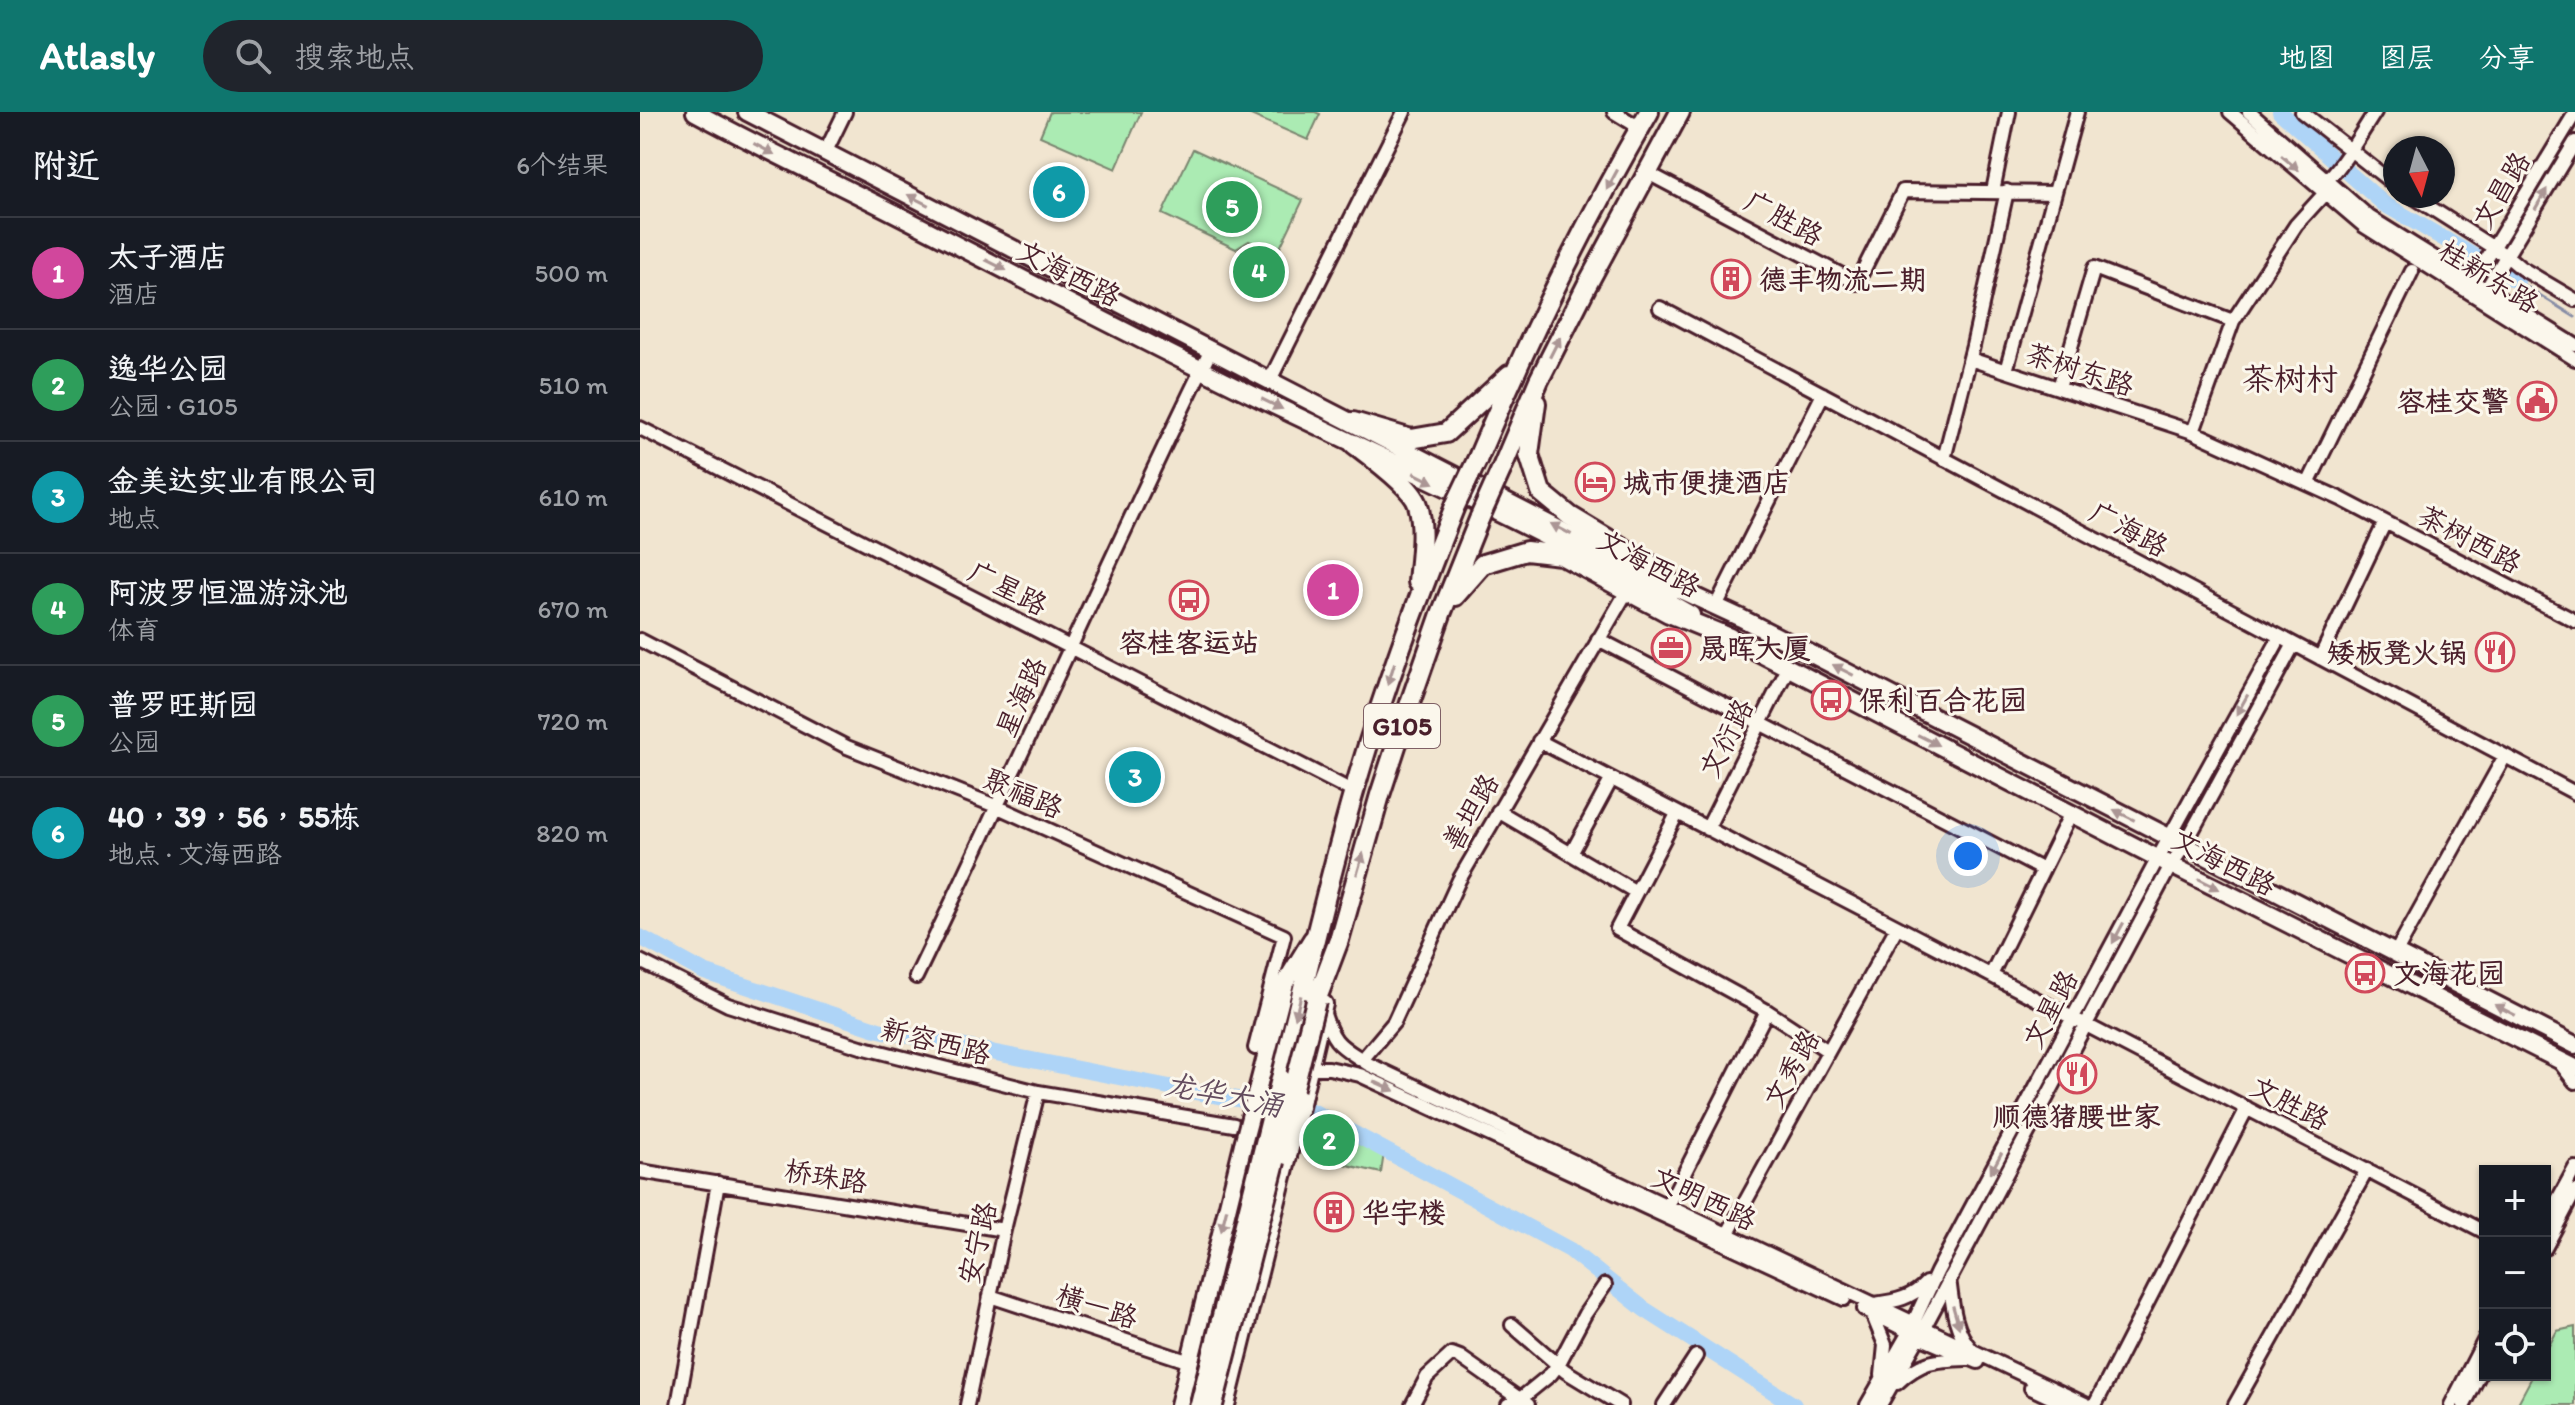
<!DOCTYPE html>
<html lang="zh">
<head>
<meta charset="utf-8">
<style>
	body { margin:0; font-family:Itim,"LXGW WenKai TC",sans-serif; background:#20242c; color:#f1f3f6 }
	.controls { position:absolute; right:24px; bottom:24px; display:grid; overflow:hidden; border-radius:0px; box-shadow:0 2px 6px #0004 }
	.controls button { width:72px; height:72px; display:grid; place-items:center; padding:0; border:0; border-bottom:2px solid #363941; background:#171b24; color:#f1f3f6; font:40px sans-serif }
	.compass { position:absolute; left:1743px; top:24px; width:72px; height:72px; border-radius:50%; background:#171b24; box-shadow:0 2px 6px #0004; rotate:174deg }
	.you { position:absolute; left:1328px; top:744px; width:28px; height:28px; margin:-20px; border:6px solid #fff; border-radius:50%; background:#1a73e8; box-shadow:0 0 0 12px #1a73e833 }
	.badge { display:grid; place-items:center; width:52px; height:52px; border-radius:50%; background:#0f766e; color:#fff; font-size:26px; font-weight:700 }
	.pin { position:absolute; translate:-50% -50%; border:4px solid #fff; box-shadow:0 2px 8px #0006 }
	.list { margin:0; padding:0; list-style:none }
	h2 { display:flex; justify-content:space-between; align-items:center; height:104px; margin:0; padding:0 32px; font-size:34px }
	h2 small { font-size:26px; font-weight:400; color:#9ea1a6 }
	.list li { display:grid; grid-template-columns:52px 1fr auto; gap:24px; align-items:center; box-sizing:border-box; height:112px; padding:0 32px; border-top:2px solid #363941 }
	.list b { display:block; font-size:30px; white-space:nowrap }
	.list p { margin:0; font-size:26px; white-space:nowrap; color:#9ea1a6 }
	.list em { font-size:26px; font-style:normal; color:#9ea1a6 }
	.icon { flex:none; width:44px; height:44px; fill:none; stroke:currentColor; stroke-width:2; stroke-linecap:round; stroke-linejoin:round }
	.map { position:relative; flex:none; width:1935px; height:1293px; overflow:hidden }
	header { display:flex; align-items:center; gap:48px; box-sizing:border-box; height:112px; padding:0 40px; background:#0f766e; color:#fff }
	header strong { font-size:38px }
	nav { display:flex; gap:44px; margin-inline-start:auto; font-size:28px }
	.search { width:560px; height:72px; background:#20242c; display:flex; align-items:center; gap:20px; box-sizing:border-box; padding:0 28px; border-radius:44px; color:#9ea1a6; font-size:30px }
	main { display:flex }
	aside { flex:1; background:#171b24 }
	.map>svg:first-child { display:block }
</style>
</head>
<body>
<header>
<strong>Atlasly</strong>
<div class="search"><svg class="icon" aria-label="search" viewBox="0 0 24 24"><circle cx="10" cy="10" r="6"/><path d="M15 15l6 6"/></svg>搜索地点</div>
<nav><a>地图</a><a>图层</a><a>分享</a></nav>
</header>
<main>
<aside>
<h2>附近<small>6个结果</small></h2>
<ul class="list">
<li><span class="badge" style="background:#d1479c">1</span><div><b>太子酒店</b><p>酒店</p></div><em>500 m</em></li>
<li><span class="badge" style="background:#2e9e5b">2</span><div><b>逸华公园</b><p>公园 · G105</p></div><em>510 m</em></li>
<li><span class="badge" style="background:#0f9aa8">3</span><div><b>金美达实业有限公司</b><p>地点</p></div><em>610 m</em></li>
<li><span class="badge" style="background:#2e9e5b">4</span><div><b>阿波罗恒温游泳池</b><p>体育</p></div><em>670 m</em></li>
<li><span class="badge" style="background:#2e9e5b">5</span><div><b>普罗旺斯园</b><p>公园</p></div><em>720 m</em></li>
<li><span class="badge" style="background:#0f9aa8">6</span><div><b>40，39，56，55栋</b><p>地点 · 文海西路</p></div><em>820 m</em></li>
</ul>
</aside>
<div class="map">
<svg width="1935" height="1293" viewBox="0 0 1935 1293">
	<rect width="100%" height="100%" fill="#f1e5d0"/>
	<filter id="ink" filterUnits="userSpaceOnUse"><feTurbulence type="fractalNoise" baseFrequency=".0125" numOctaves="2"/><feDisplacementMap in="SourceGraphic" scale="16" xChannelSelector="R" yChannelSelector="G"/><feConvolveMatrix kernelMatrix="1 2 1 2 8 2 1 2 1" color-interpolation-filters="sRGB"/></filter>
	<g filter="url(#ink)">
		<path fill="#abebb3" stroke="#7a856f" stroke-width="2" d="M410,0H501L476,57L400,24Z
			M604,0H675L680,2L668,28Z
			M553,37L663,88L637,142L609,129L596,137L522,102Z
			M673,1015L744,1041L741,1061L665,1043Z
			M1935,1215V1293H1877L1893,1263H1905V1241L1917,1219Z"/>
		<path fill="#aed4f7" stroke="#868ca5" stroke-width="2" d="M631,140L636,176L608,180L603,144Z"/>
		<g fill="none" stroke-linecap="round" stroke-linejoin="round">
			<path stroke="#868ca5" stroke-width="3" d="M1877,169L1935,205"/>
			<path stroke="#aed4f7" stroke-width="16" d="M1640,0L1744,92L1877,169
				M0,825L64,860L239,918L550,979L674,1000L930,1138L1004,1197L1154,1293"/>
			<defs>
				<path id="minor" d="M974,0L1000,16
					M1437,0L1366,259L1553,320L1701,387L1935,509
					M1590,0L1724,114L1935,247
					M1609,0L1729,105L1935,233
					M1662,0L1755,73
					M185,41L205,0
					M1006,60L1217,171L1263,79L1413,81
					M1687,67C1699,60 1725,15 1735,0
					M1353,79L1369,0
					M1772,84L1868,145L1881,156L1935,188
					M1831,173L1935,1
					M1844,181L1935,30
					M1020,196L1935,681
					M1330,247L1366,259
					M630,268L764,0
					M1419,276L1454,156L1593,209
					M0,316L714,680
					M1553,320L1593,209L1656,113L1685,81
					M1304,347L1333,234L1367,79
					M1668,372L1772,159
					M1076,494L1183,282
					M958,527L1403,758
					M0,528L207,635L358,695L644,824L615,936
					M1680,546L1745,410
					M899,629L1845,1120
					M858,699L996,780
					M1037,702L977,817L1127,899L1188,939
					M1067,717L1148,556
					M931,742L971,668
					M1755,842L1865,644
					M0,849L88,893L221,935L398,980L594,1013
					M1351,863L1431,701
					M276,865C377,657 469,445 571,238
					M683,899C694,934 700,933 728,952L1447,1293
					M722,948L754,910L819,768L987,479
					M1921,952L1935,970
					M670,956H689L720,963L1204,1187
					M0,1059L364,1118
					M1027,1095L1127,899
					M1905,1111L1935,1056
					M1087,1123L1257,815
					M1905,1136L1935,1079
					M1309,1166C1312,1190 1314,1220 1332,1238
					M350,1184L550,1250
					M1235,1192C1256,1189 1272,1186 1286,1171
					M1224,1197L1279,1225L1338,1250
					M1232,1201L1245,1233L1242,1263
					M872,1213L925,1259L981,1293
					M1257,1271C1281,1249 1294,1248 1327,1247
					M1391,1276L1427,1293
					M38,1293L78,1071
					M327,1293L364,1118L398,980
					M772,1293L787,1265L812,1242L820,1245L888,1293
					M868,1293L879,1288L911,1262L918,1253L945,1202L965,1173
					M1024,1293L1056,1244
					M1227,1293L1269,1220L1297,1160L1518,746L1640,525
					M1240,1293L1279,1225L1531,753L1544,734L1654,532
					M1455,1293L1607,996
					M1595,1293L1727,1058
					M1811,1293L1845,1227
					M1824,1293L1845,1252"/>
				<path id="major" d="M55,0C125,38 196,71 266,107C385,168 503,230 623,288C767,357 913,423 1051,503
					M107,0L1010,464L1101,506L1935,933
					M1081,521L1531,753L1935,956
					M618,975L645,871L672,827
					M662,987L684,892
					M539,1293L603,1032
					M586,1293L648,1044"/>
				<path id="highway" d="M896,291L889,342L901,380L930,404L1018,457L1035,476
					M713,310L771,327L806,321L869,263
					M714,332C731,345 772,374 778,393C785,417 780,446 778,470
					M837,348C887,229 944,112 1009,0
					M861,358L899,268L947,173L1040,0
					M815,484L843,452L886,439L921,443L1029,501L1090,526
					M676,889L699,828L740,683L771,588L801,502L840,405
					M641,967C664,872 686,777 713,683C741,584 777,489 815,394"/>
			</defs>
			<use href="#minor" stroke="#4a1f2b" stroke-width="18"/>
			<use href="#major" stroke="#4a1f2b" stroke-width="22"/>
			<use href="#highway" stroke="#4a1f2b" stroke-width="24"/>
			<use href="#minor" stroke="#fbf7ec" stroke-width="12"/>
			<use href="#major" stroke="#fbf7ec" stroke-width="16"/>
			<use href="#highway" stroke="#fbf7ec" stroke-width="18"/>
			<defs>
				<path id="major-bridge" d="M603,1032L618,975
					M648,1044L662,987"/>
				<path id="highway-bridge" d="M815,394L837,348
					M840,405L861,358
					M560,1293L641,967
					M573,1293L676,889"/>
			</defs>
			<use href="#major-bridge" stroke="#4a1f2b" stroke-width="22" stroke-linecap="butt"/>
			<use href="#highway-bridge" stroke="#4a1f2b" stroke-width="24" stroke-linecap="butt"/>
			<use href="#major-bridge" stroke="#fbf7ec" stroke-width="16"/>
			<use href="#highway-bridge" stroke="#fbf7ec" stroke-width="18"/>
		</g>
		<defs><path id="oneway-solid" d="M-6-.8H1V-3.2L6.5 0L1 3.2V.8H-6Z" transform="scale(2)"/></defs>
		<g fill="#ab9695">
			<use href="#oneway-solid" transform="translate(124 37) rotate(28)"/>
			<use href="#oneway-solid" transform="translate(1650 51) rotate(40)"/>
			<use href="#oneway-solid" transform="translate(972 68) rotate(118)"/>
			<use href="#oneway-solid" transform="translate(1901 87) rotate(-60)"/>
			<use href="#oneway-solid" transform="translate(278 88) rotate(-153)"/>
			<use href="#oneway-solid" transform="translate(356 153) rotate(27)"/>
			<use href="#oneway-solid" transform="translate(915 235) rotate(-63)"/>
			<use href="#oneway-solid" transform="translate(632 292) rotate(26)"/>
			<use href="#oneway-solid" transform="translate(784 366) rotate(26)"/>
			<use href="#oneway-solid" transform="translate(921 417) rotate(-152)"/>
			<use href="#oneway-solid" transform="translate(1203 558) rotate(-153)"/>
			<use href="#oneway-solid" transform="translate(751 562) rotate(108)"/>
			<use href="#oneway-solid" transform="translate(1602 593) rotate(119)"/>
			<use href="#oneway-solid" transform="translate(1288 628) rotate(27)"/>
			<use href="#oneway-solid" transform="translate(1484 703) rotate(-153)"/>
			<use href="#oneway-solid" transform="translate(720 752) rotate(-74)"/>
			<use href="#oneway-solid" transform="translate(1569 772) rotate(27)"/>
			<use href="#oneway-solid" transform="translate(1478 821) rotate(118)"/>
			<use href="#oneway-solid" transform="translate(658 895) rotate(104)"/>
			<use href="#oneway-solid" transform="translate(1865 898) rotate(-153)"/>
			<use href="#oneway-solid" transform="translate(744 974) rotate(25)"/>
			<use href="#oneway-solid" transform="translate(1356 1051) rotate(118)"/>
			<use href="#oneway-solid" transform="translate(584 1108) rotate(104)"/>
			<use href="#oneway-solid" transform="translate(1316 1205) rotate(74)"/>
		</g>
	</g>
	<defs>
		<symbol id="building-ring" viewBox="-11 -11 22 22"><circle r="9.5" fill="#fbf7ec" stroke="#d1495b" stroke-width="1.5"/><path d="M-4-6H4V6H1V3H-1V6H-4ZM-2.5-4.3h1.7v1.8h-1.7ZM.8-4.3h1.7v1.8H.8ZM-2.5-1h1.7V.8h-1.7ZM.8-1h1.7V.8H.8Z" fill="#d1495b"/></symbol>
		<symbol id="civic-ring" viewBox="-11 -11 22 22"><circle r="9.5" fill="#fbf7ec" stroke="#d1495b" stroke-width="1.5"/><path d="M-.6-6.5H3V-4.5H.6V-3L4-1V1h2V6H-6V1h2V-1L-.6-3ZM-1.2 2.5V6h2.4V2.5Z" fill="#d1495b"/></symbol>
		<symbol id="hotel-ring" viewBox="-11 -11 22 22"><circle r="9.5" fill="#fbf7ec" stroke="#d1495b" stroke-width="1.5"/><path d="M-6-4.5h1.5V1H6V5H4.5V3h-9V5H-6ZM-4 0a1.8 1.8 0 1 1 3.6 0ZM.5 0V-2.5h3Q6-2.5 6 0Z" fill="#d1495b"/></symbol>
		<symbol id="bus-ring" viewBox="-11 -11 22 22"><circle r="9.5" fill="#fbf7ec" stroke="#d1495b" stroke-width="1.5"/><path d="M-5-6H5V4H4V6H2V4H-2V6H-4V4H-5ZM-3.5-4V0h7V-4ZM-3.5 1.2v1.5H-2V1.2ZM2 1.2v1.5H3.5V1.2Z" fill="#d1495b"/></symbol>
		<symbol id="office-ring" viewBox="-11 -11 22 22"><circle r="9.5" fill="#fbf7ec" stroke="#d1495b" stroke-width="1.5"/><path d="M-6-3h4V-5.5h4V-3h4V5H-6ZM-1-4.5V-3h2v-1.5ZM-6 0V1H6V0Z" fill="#d1495b"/></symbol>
		<symbol id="restaurant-ring" viewBox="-11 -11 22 22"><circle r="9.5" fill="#fbf7ec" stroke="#d1495b" stroke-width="1.5"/><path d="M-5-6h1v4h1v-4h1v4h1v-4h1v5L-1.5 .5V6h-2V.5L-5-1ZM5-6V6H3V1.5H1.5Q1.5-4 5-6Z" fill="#d1495b"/></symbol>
	</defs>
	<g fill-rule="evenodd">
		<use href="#building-ring" x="1069" y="145" width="44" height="44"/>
		<use href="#civic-ring" x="1875" y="267" width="44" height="44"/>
		<use href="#hotel-ring" x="933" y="348" width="44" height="44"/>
		<use href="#bus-ring" x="527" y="466" width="44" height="44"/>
		<use href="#office-ring" x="1009" y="514" width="44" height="44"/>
		<use href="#restaurant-ring" x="1833" y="518" width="44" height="44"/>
		<use href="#bus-ring" x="1169" y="566" width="44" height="44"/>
		<use href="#bus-ring" x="1703" y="839" width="44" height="44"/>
		<use href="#restaurant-ring" x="1415" y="940" width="44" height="44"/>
		<use href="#building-ring" x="672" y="1078" width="44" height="44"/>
	</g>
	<g text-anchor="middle" stroke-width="6" stroke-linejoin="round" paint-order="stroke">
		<rect fill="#fbf7ec" stroke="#7f6065" stroke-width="2" x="724" y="592" width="76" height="44" rx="6"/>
		<g font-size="26" font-weight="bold" fill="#4a1f2b">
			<text x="762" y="623">G105</text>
		</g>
		<g font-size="28" fill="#4a1f2b" stroke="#fbf7ec">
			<text transform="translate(1861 78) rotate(-59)" y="10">文昌路</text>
			<text transform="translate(1144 106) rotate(28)" y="10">广胜路</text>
			<text transform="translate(429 161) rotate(27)" y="10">文海西路</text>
			<text transform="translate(1849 164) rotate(32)" y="10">桂新东路</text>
			<text transform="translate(1440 257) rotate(18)" y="10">茶树东路</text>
			<text transform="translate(1489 417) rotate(28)" y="10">广海路</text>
			<text transform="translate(1830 427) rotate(28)" y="10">茶树西路</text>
			<text transform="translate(1009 451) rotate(28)" y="10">文海西路</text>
			<text transform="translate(368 476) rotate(27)" y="10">广星路</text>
			<text transform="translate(381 585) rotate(-66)" y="10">星海路</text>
			<text transform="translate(1086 626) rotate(-63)" y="10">文衍路</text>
			<text transform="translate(383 681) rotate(23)" y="10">聚福路</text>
			<text transform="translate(830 700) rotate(-60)" y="10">善坦路</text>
			<text transform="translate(1584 750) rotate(27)" y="10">文海西路</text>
			<text transform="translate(1410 897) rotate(-62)" y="10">文星路</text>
			<text transform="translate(296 929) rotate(14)" y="10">新容西路</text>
			<text transform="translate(1151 957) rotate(-61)" y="10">文秀路</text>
			<text transform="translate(1650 991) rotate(27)" y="10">文胜路</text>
			<text transform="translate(186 1064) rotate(9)" y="10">桥珠路</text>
			<text transform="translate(1064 1086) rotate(25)" y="10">文明西路</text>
			<text transform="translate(337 1131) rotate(-77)" y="10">安宁路</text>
			<text transform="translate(457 1194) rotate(18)" y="10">横一路</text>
		</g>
		<g font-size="28" font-weight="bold" fill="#4a1f2b" stroke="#fbf7ec" text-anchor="start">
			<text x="1119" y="177">德丰物流二期</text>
			<text x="1869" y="299" text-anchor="end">容桂交警</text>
			<text x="983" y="380">城市便捷酒店</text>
			<text x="549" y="540" text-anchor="middle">容桂客运站</text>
			<text x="1059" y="546">晟晖大厦</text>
			<text x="1827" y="550" text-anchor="end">矮板凳火锅</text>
			<text x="1219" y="598">保利百合花园</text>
			<text x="1753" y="871">文海花园</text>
			<text x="1437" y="1014" text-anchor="middle">顺德猪腰世家</text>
			<text x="722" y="1110">华宇楼</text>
		</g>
		<g font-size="30" font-style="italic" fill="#634c5e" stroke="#fbf7ec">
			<text transform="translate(584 983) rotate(11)" y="10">龙华大涌</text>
		</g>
		<g font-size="32" fill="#4a1f2b" stroke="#fbf7ec">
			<text x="1650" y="278">茶树村</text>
		</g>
	</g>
</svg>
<div class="controls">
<button>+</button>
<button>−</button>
<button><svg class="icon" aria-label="locate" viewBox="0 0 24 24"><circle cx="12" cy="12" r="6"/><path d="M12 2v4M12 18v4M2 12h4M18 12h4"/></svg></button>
</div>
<svg class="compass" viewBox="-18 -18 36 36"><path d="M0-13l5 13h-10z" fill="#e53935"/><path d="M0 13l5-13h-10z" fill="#9ea1a6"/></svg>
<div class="you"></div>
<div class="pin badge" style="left:693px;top:478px;background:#d1479c">1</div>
<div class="pin badge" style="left:689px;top:1028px;background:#2e9e5b">2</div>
<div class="pin badge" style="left:495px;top:665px;background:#0f9aa8">3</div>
<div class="pin badge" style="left:619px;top:160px;background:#2e9e5b">4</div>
<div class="pin badge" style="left:592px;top:95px;background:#2e9e5b">5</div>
<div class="pin badge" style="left:419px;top:80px;background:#0f9aa8">6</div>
</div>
</main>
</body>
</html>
